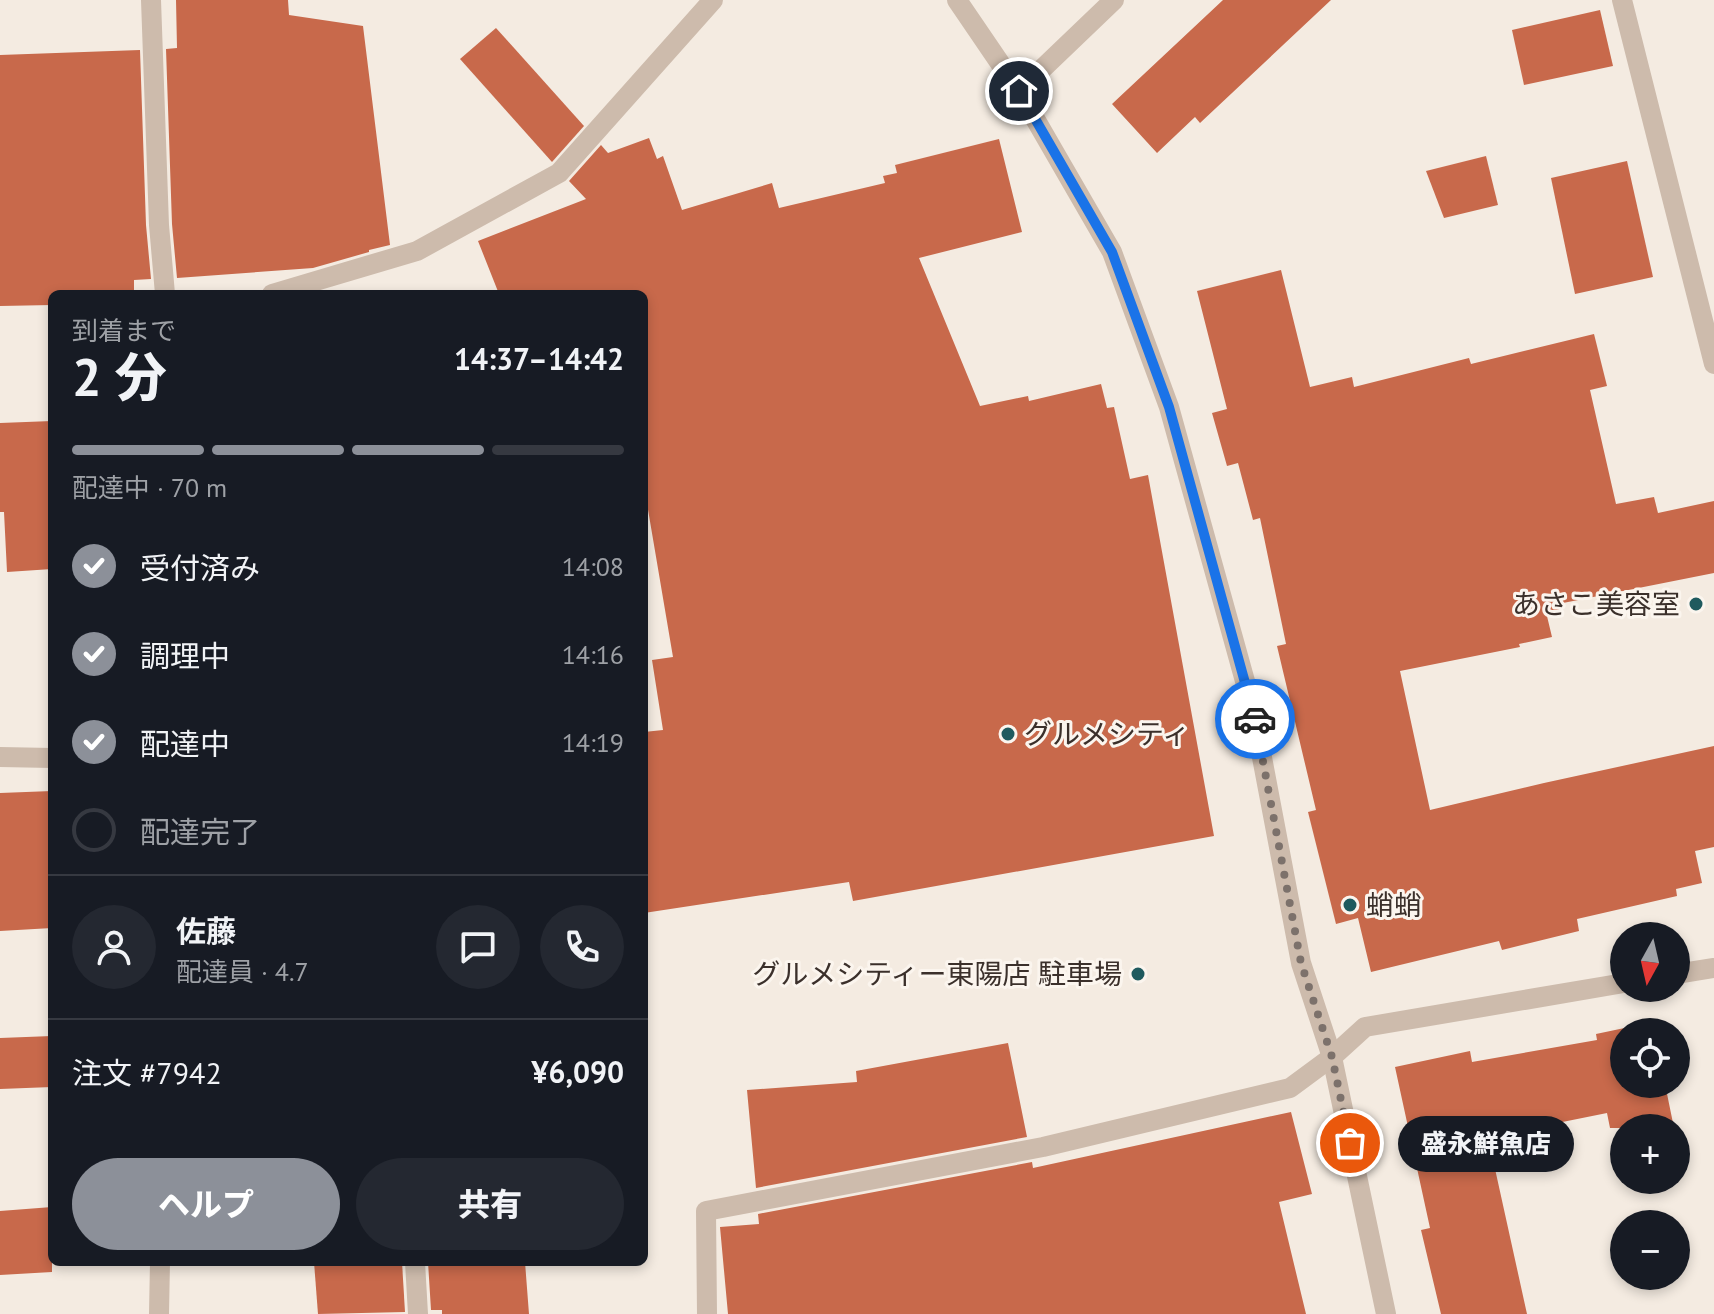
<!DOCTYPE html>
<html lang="ja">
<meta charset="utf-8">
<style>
body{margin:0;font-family:"PT Sans","Noto Sans JP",sans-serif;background:#242831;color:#f1f3f6;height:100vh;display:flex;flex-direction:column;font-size:30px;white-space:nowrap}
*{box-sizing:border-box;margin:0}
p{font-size:26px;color:#9ea1a6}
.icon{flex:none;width:44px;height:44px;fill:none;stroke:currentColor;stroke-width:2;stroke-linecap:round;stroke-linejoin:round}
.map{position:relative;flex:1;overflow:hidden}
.details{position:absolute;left:48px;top:290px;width:600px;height:976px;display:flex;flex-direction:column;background:#171b24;border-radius:12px;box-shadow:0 4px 12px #0003}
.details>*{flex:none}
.needle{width:52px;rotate:188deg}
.tools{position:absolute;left:1610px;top:922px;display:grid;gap:16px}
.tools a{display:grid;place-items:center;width:80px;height:80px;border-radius:50%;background:#171b24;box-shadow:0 4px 12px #0003;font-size:40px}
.pin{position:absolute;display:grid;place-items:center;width:68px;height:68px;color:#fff;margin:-34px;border:4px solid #fff;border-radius:50%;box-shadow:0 2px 8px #0007}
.courier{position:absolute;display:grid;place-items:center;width:80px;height:80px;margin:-40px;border:6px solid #1a73e8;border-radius:50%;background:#fff;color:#222;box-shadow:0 2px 10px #0007}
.bubble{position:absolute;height:56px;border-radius:28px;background:#171b24;box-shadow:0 4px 12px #0003;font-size:26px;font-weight:800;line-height:56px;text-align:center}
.headline em{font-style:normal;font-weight:800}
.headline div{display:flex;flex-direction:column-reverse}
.headline{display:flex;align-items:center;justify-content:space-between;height:136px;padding:0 24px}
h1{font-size:52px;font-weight:800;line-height:60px}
.bar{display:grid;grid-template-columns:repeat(4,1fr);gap:12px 8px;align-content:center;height:96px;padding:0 24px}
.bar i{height:10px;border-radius:6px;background:#363941}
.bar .on{background:#8c9099}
.bar p{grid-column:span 4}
.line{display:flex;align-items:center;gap:20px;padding:0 24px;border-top:2px solid #363941}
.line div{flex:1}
.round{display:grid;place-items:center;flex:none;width:84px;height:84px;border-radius:42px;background:#242831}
ol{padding:0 24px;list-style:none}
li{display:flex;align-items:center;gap:24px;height:88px}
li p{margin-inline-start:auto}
li .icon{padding:8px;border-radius:50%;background:#8c9099;color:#fff;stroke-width:4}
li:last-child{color:#9ea1a6}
li i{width:44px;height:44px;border:4px solid #363941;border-radius:50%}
.button{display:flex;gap:16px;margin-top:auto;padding:16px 24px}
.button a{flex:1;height:92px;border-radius:48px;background:#8c9099;color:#fff;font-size:32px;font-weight:800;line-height:92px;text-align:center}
.button a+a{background:#242831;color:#f1f3f6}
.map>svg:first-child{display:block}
.building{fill:#c8694b}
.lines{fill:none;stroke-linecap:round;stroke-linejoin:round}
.minor{stroke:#cdbbac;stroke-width:20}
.done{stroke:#7c716b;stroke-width:8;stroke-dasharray:0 14.4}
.route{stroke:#1a73e8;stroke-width:10}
.poi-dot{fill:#1f5a5e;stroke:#fbf5ee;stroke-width:3}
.labels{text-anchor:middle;stroke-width:6;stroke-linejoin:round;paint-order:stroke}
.poi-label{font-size:28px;fill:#3b302b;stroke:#fbf5ee;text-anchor:end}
</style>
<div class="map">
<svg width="1714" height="1314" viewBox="0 0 1714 1314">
<rect width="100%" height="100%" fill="#f4ebe1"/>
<g class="building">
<path d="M 176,0 L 288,0 L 289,15 L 363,26 L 390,245 L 369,250 L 369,252 L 313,268 L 177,278 L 172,224 L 166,49 L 177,48 Z"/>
<path d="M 1223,0 L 1331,0 L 1200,123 L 1195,117 L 1157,153 L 1112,104 Z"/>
<path d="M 1600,10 L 1613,66 L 1524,85 L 1512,30 Z"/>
<path d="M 496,28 L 584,126 L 552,162 L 460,59 Z"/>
<path d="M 140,50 L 146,225 L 151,279 L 134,280 L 134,294 L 52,294 L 52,305 L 0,306 L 0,55 Z"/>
<path d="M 649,138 L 657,159 L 663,156 L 682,210 L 772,183 L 779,208 L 885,183 L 883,176 L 897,173 L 895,165 L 999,139 L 1022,232 L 919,258 L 980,406 L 1028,396 L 1029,401 L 1101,384 L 1107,408 L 1114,407 L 1130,479 L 1148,475 L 1214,836 L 853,901 L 849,882 L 644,913 L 644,732 L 663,730 L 652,660 L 673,657 L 644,486 L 644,294 L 499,294 L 478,241 L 586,199 L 569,181 L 601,145 L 608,153 Z"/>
<path d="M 1486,156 L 1498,205 L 1444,218 L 1426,171 Z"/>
<path d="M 1627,161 L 1653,277 L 1575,294 L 1551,178 Z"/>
<path d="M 1281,270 L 1310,387 L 1352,377 L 1354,387 L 1469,358 L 1471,364 L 1594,334 L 1607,386 L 1590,390 L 1616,504 L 1654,497 L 1658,513 L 1714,501 L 1714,573 L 1563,603 L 1564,609 L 1546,612 L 1552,637 L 1519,644 L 1520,647 L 1400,671 L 1430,810 L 1544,783 L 1714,746 L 1714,847 L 1695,851 L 1702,883 L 1676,889 L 1677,896 L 1577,919 L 1579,931 L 1502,950 L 1499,941 L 1371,972 L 1358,918 L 1336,924 L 1308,812 L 1316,810 L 1277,646 L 1286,644 L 1260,518 L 1253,520 L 1238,463 L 1227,466 L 1212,413 L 1227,409 L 1197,291 Z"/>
<path d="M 52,421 L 52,569 L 7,572 L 4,512 L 0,512 L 0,423 Z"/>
<path d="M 52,791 L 52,928 L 0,931 L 0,793 Z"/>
<path d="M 1653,1022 L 1655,1032 L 1624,1032 L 1624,1084 L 1665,1084 L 1674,1128 L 1610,1128 L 1607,1113 L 1488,1137 L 1527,1314 L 1441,1314 L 1421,1230 L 1430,1228 L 1395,1067 L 1470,1051 L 1472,1062 L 1597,1040 L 1596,1034 Z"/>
<path d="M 52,1036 L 52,1087 L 0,1089 L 0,1038 Z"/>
<path d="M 1008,1043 L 1027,1137 L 756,1188 L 747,1090 L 857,1082 L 856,1071 Z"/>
<path d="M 1291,1112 L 1312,1194 L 1279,1202 L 1306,1314 L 728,1314 L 720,1227 L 759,1224 L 758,1214 L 1032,1162 L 1033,1168 Z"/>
<path d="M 52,1207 L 52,1272 L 0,1275 L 0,1211 Z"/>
<path d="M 314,1262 L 402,1262 L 405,1312 L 318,1314 Z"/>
<path d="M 428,1262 L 525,1262 L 529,1314 L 442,1314 L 442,1310 L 431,1310 Z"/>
</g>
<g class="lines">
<g class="minor">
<path d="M 151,0 L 159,225 L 165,294"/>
<path d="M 957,0 L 1019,91 L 1112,252 L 1169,407 L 1253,710 L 1301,963 L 1332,1057 L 1386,1314"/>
<path d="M 1622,0 L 1714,364"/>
<path d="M 1019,91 L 1114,0"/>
<path d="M 272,294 L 417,251 L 559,173 L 713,0"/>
<path d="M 0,757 L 52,758"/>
<path d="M 1676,974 L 1714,968"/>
<path d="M 415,1262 L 418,1314"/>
<path d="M 159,1314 L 160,1262"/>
<path d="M 707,1314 L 706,1211 L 1043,1147 L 1290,1088 L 1332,1057 L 1365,1027 L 1624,983"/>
</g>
</g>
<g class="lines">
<path class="done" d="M 1255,719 L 1301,963 L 1332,1057 L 1350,1143"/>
<path class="route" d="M 1019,91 L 1112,252 L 1169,407 L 1255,719"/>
</g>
<g class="poi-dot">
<circle cx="1696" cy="604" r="8"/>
<circle cx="1008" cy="734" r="8"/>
<circle cx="1350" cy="905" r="8"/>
<circle cx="1138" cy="974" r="8"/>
</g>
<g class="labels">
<g class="poi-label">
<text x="1680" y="614">あさこ美容室</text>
<text x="1024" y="744" text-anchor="start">グルメシティ</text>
<text x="1366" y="915" text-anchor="start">蛸蛸</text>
<text x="1122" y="984">グルメシティー東陽店 駐車場</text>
</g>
</g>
</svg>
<div class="tools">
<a><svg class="needle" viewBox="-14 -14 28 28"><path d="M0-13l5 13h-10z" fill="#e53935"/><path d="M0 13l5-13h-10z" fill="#9ea1a6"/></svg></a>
<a><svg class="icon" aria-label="locate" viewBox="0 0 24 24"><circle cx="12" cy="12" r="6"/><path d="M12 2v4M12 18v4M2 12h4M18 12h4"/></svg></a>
<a>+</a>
<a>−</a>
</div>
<div class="pin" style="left:1350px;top:1143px;background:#ea580c"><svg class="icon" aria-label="bag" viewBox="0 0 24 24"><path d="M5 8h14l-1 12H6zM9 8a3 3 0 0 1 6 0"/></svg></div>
<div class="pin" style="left:1019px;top:91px;background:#1f2937"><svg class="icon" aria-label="home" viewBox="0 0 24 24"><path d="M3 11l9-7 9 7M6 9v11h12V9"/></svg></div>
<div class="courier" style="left:1255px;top:719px"><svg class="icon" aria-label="car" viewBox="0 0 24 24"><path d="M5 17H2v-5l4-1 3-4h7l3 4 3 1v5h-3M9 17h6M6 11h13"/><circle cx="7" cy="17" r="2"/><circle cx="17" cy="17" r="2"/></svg></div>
<div class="bubble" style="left:1398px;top:1116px;width:176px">盛永鮮魚店</div>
<section class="details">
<div class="headline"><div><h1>2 分</h1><p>到着まで</p></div><em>14:37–14:42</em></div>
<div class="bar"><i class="on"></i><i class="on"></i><i class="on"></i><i></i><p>配達中 · 70 m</p></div>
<ol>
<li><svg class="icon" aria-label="check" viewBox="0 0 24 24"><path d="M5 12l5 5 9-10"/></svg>受付済み<p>14:08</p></li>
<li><svg class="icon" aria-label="check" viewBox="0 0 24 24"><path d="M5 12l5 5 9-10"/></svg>調理中<p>14:16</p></li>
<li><svg class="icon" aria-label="check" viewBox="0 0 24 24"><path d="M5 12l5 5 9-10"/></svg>配達中<p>14:19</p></li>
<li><i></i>配達完了</li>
</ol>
<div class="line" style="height:144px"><a class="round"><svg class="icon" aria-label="person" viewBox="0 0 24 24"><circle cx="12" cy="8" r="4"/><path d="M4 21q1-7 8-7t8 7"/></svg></a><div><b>佐藤</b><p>配達員 · 4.7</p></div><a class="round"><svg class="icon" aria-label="chat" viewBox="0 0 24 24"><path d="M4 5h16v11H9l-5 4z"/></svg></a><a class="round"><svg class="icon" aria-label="phone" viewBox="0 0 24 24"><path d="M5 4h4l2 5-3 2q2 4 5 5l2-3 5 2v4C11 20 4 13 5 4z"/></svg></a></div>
<div class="line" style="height:104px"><div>注文 #7942</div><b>¥6,090</b></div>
<div class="button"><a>ヘルプ</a><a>共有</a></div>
</section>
</div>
